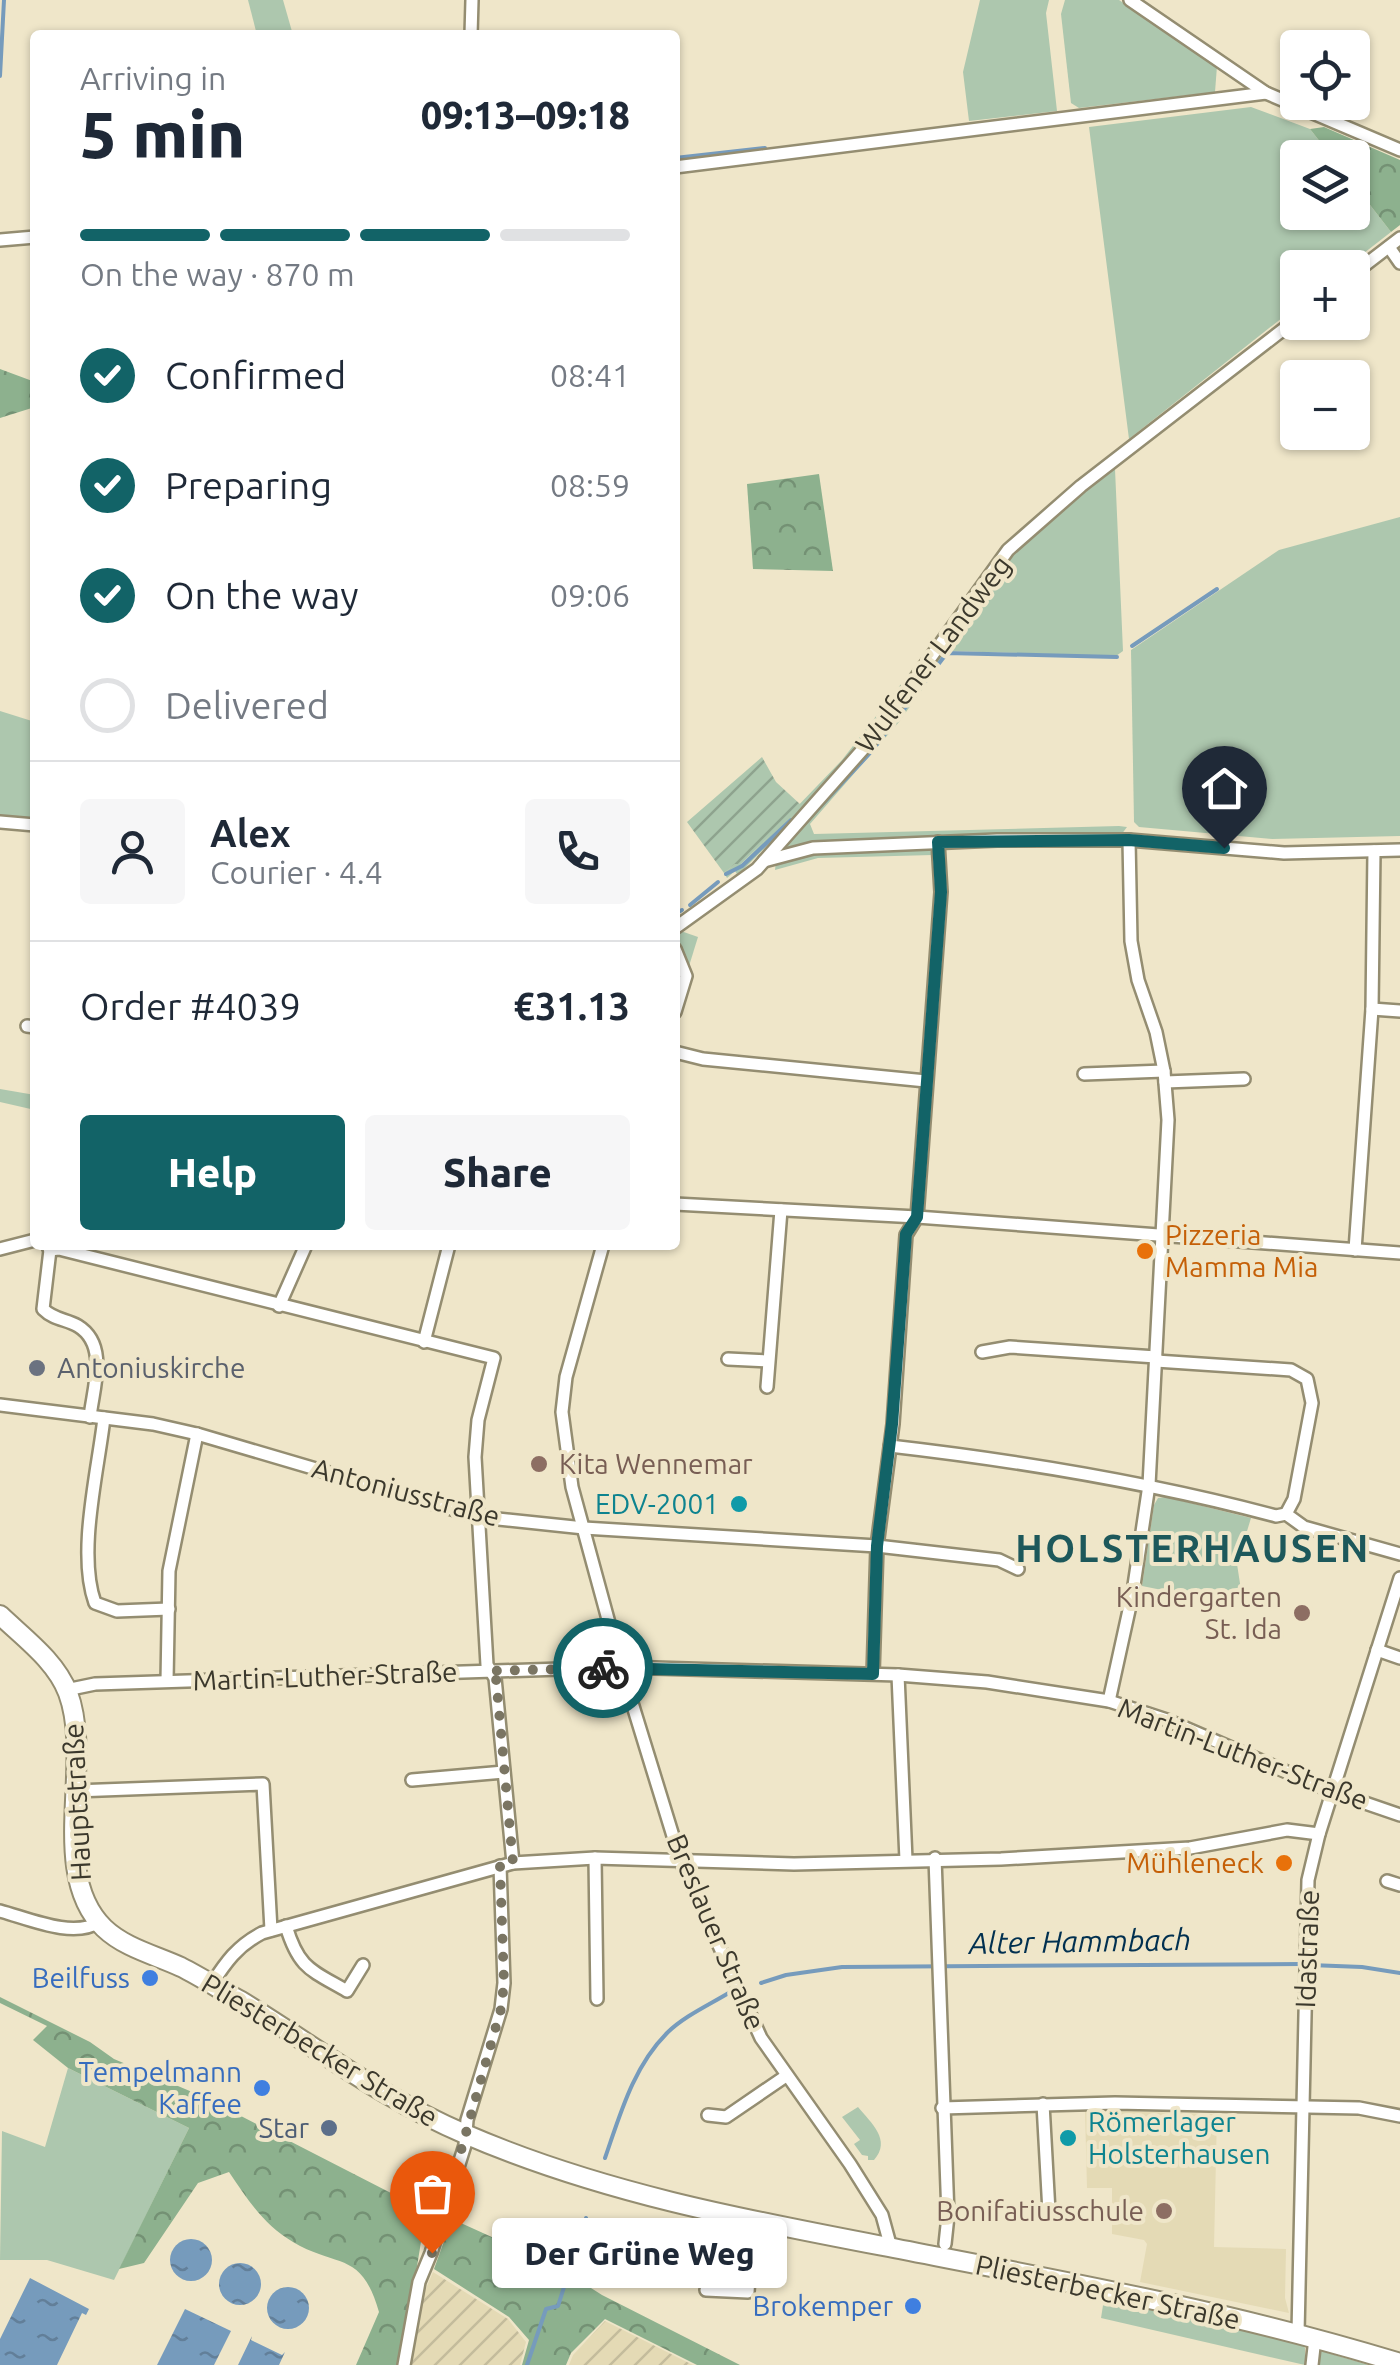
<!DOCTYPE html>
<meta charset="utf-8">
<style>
body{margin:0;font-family:Ubuntu,sans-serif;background:#f6f6f7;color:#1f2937;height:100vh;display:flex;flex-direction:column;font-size:38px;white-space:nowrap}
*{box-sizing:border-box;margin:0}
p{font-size:32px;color:#747a83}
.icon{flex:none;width:55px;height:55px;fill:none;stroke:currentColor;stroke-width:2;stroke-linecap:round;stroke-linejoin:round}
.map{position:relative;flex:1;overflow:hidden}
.panel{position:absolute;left:30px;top:30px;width:650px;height:1220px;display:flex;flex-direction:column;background:#fff;border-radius:10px;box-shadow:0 2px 8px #0004}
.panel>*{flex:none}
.tools{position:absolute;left:1280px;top:30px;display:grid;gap:20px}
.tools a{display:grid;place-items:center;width:90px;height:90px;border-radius:10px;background:#fff;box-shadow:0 2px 8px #0004;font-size:50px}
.pin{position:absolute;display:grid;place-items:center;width:85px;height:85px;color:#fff;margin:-102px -42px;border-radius:50% 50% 50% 0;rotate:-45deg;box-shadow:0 0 10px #0007}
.pin .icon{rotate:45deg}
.courier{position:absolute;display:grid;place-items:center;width:100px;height:100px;margin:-50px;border:8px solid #126367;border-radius:50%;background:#fff;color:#222;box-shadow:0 2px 12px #0007}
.bubble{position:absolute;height:70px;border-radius:10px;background:#fff;box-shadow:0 2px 8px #0004;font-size:32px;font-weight:800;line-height:70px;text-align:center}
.overview em{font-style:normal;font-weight:800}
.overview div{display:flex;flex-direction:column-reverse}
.overview{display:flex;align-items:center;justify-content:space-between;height:170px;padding:0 50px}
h1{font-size:65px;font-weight:800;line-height:75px}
.bar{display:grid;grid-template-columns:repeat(4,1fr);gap:15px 10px;align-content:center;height:120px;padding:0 50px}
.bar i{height:12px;border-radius:8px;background:#e0e1e3}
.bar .current{background:#126367}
.bar p{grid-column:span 4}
.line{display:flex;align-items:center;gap:25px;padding:0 50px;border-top:2px solid #e0e1e3}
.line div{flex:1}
.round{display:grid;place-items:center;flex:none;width:105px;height:105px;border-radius:10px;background:#f6f6f7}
ol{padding:0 50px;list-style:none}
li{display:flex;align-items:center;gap:30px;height:110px}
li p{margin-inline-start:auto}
li .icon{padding:10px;border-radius:50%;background:#126367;color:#fff;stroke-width:4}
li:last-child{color:#747a83}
li i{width:55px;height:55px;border:5px solid #e0e1e3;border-radius:50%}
.action{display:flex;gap:20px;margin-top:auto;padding:20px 50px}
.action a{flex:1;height:115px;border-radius:10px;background:#126367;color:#fff;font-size:40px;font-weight:800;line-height:115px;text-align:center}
.action a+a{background:#f6f6f7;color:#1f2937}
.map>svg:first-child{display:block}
.built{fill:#e4dab5}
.industrial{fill:url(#industrial-furrows)}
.green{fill:#adc7ae}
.forest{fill:url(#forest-crowns)}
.garden{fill:url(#garden-furrows)}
.water{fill:url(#water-ripples)}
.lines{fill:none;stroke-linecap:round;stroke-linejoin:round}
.stream{stroke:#769bbc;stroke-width:4}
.street-casing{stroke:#948d71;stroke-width:16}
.secondary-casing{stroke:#948d71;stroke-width:22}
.street{stroke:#fff;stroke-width:11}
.secondary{stroke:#fff;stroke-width:18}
.done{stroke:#7a7563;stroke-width:10;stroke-dasharray:0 18}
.route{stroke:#126367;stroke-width:12}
.food-dot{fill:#e8710a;stroke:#efe6c9;stroke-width:4}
.worship-dot{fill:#6b7280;stroke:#efe6c9;stroke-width:4}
.education-dot{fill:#8d6e63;stroke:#efe6c9;stroke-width:4}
.culture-dot{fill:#0f9aa8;stroke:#efe6c9;stroke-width:4}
.shop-dot{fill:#3f7fe0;stroke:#efe6c9;stroke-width:4}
.service-dot{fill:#5c6f8a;stroke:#efe6c9;stroke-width:4}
.labels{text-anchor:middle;stroke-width:8;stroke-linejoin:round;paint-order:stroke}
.street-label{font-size:28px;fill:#3b382c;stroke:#efe6c9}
.food-label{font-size:28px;fill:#c56008;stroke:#efe6c9;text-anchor:start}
.worship-label{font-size:28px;fill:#5b616d;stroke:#efe6c9;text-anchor:start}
.education-label{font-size:28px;fill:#785e54;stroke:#efe6c9;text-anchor:end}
.culture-label{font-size:28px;fill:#0d838f;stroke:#efe6c9;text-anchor:end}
.shop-label{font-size:28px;fill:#366cbe;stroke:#efe6c9;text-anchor:end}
.service-label{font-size:28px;fill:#4e5e75;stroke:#efe6c9;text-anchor:end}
.water-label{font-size:30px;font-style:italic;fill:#013050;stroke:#efe6c9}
.district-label{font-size:38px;font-weight:bold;letter-spacing:2.5px;fill:#1d585b;stroke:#efe6c9}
</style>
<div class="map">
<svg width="1400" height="2365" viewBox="0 0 1400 2365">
<defs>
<pattern id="industrial-furrows" width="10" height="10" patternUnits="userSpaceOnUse" patternTransform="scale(2.5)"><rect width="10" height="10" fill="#e4dab5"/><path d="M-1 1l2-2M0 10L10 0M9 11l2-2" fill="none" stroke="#c4bc9c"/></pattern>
<pattern id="forest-crowns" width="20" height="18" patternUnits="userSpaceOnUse" patternTransform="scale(2.5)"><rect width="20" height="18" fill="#8db18e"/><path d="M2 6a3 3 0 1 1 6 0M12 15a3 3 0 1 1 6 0" fill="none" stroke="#749174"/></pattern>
<pattern id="garden-furrows" width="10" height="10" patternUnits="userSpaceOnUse" patternTransform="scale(2.5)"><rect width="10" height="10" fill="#adc7ae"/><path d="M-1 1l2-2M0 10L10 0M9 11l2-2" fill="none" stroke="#8ea38e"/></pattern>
<pattern id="water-ripples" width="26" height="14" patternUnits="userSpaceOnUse" patternTransform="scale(2.5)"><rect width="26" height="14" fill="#769bbc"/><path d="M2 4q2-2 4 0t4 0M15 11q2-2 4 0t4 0" fill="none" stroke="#627f99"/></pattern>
</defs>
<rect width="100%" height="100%" fill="#efe6c9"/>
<path class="built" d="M 1085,2110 L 1217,2114 L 1214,2247 L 1286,2249 L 1285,2298 L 1289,2313 L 1140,2282 L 1147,2244 L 1144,2240 L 1112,2234 L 1112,2188 L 1087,2188 Z"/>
<g class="industrial">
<path d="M 433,2272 L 508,2319 L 526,2342 L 520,2365 L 410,2365 L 424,2293 Z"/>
<path d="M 605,2321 L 693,2365 L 569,2365 L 573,2355 Z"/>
</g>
<g class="green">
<path d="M 248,0 L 283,0 L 293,35 L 257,35 Z"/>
<path d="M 980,0 L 1049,0 L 1046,13 L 1057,111 L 969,121 L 963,72 Z"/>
<path d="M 1065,0 L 1119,0 L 1217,66 L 1215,92 L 1079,108 L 1071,103 L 1061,14 Z"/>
<path d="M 1251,107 L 1310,129 L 1332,157 L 1298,158 L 1298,212 L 1352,212 L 1353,183 L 1391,232 L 1346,267 L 1298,268 L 1297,306 L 1129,439 L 1089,127 Z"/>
<path d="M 1115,469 L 1123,651 L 1116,656 L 949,651 L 899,722 L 810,824 L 814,834 L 1119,826 L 1127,827 L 1121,835 L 774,854 L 891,722 L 988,584 L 1015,552 L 1052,518 Z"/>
<path d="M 1400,517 L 1400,836 L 1272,839 L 1139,827 L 1134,822 L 1131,650 L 1279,550 Z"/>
<path d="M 929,648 L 934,651 C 878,732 811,802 742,871 L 737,874 L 735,871 L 727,878 L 724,873 L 735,864 L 742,864 L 842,760 Z"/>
<path d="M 0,711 L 35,722 L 35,820 L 0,818 Z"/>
<path d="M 928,847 L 933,855 L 818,858 L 775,870 L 776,862 L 815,852 Z"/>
<path d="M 678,930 L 698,937 L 689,966 L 675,947 L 675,932 Z"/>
<path d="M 0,1089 L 35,1095 L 35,1110 L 0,1102 Z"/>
<path d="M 1166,1497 L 1251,1518 L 1237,1564 L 1241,1590 L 1233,1608 L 1221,1606 L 1222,1602 L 1142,1586 L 1154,1505 L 1158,1498 Z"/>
<path d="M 68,2068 L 189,2128 L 114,2280 L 47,2260 L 0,2260 L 2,2131 L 45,2147 Z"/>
<path d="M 858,2107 C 871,2123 892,2140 874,2160 L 868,2160 L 868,2156 L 862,2155 L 854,2144 L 860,2140 L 842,2117 Z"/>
<path d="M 1104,2299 L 1302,2344 L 1305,2348 L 1305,2365 L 1101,2318 Z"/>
<path d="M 1321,2351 L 1369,2365 L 1317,2365 Z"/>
</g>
<g class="forest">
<path d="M 1324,127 L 1400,160 L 1400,225 L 1391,232 L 1353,183 L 1352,158 L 1332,157 L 1310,129 Z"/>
<path d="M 0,369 L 35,382 L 35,407 L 0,418 Z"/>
<path d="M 819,474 L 833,571 L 753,569 L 747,484 Z"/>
<path d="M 0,1997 L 90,2042 L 114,2059 L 204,2097 L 426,2211 L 401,2365 L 356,2365 L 379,2312 C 361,2250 339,2269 293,2242 C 264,2225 247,2199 229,2172 L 198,2183 L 144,2263 L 119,2269 L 189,2128 L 68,2068 L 33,2040 L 47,2026 L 0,2003 Z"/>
<path d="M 452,2219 L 558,2267 L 602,2295 L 740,2365 L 697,2365 L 605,2319 L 571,2353 L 566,2365 L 522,2365 L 529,2340 L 509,2317 L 434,2269 Z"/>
</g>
<path class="garden" d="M 762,757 L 776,782 L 801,805 L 741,864 L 735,864 L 724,873 L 687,822 Z"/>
<g class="water">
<circle cx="191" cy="2260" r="21"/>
<circle cx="240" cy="2284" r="21"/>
<path d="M 30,2278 L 89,2309 L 86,2315 L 82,2313 L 57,2365 L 0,2365 L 0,2339 Z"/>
<circle cx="288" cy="2308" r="21"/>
<path d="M 185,2309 L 231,2331 L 214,2365 L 157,2365 Z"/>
<path d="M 252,2336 L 251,2340 L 282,2355 L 285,2352 L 279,2365 L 238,2365 Z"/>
</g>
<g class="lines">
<g class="stream">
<path d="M 0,76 L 4,0"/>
<path d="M 675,158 L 765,148"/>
<path d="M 1132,646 L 1217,589"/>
<path d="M 805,823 L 871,752 L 947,653 L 1117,657"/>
<path d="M 726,874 L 742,866 L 791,820"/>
<path d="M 690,905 L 718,882"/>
<path d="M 675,914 L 682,910"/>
<path d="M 1310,1965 L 1362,1967 L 1400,1973"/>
<path d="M 761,1983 L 786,1975 L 842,1967 L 1301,1964"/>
<path d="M 605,2158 C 620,2115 633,2067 667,2033 C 684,2016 711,2004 732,1991"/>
<path d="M 527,2365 L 546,2309 L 558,2306 L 586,2218"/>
</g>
<g class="street-casing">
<g id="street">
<path d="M 1130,0 L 1266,93 L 1400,150"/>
<path d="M 471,35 L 472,0"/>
<path d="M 675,167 L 1266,93"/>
<path d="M 0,240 L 35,237"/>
<path d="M 1389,247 L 1400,263"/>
<path d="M 1352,275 L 1400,238"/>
<path d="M 0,822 L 35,825"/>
<path d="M 764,861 L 813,848 L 997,840 L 1129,840 L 1284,853 L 1400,850"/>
<path d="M 675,928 L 757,869 L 872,739 L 1008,550 L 1081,486 L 1298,318"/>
<path d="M 675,949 L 686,976 L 675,1012"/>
<path d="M 1372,1009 L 1400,1011"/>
<path d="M 27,1026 L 35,1027"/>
<path d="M 675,1052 L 703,1059 L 926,1081"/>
<path d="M 1084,1074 L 1164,1071"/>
<path d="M 1165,1082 L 1244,1079"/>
<path d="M 675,1204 L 917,1217 L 1400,1253"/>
<path d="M 47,1245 L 50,1250 L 59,1249 L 494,1358 L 478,1420 L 475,1457 L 487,1665 L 495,1678 L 513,1863"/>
<path d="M 603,1245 L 566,1377 L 562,1412 L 572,1487 L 621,1667 L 681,1862 L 761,2038 L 850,2164 L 882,2215 L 891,2248"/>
<path d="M 0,1249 L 35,1240"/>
<path d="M 50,1250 L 43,1309 C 54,1320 66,1319 78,1326 C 109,1345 93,1388 90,1417"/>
<path d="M 1355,1250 L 1372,1009 L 1374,851"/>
<path d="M 279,1306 L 306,1245"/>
<path d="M 424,1342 L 449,1245"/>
<path d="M 982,1352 L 1010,1347 L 1156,1357"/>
<path d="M 728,1359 L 768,1361"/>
<path d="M 1156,1361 L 1291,1370 L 1307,1379 L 1312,1403 L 1294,1499 L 1286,1514"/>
<path d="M 767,1387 L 781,1210"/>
<path d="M 0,1405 L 153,1424 L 197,1434 L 479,1517 L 584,1528 L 877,1546 L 999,1560 L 1018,1569"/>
<path d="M 104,1418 C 98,1471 77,1553 95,1603 L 117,1611 L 169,1609"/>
<path d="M 890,1446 C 1020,1461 1149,1482 1276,1516 L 1286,1514 L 1304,1527 L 1400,1554"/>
<path d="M 1377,1650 L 1400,1658"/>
<path d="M 873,1674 L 877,1546 L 893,1424 L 906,1235 L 917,1217 L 941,892 L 938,842"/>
<path d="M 898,1675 L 906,1860"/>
<path d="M 167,1681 L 169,1571 L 197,1434"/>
<path d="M 66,1690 L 95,1684 L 621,1667 L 898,1675 L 987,1682 L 1109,1701 L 1167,1720 L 1333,1792 L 1400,1815"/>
<path d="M 1109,1701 L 1133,1592 L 1149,1485 L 1168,1120 L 1164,1071 L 1156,1032 L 1138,980 L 1131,941 L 1129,840"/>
<path d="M 412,1780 L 504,1772"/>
<path d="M 75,1791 L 263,1784 L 271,1930"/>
<path d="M 595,1858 L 597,1999"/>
<path d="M 935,1858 L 948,2216 L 945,2244"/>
<path d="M 1387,1881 L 1400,1885"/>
<path d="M 0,1911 C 27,1918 73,1939 99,1922"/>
<path d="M 286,1926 C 299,1969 311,1970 347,1991 L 363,1965"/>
<path d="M 211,1985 C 226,1962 237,1946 262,1933 L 513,1863 L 595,1858 L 794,1864 L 1001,1859 L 1190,1848 L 1287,1830 L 1319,1834"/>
<path d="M 1043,2104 L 1049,2212"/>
<path d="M 942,2108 L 1115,2103 L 1359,2108 L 1400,2116"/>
<path d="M 708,2115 L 726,2117 L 786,2076"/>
<path d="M 706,2290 L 748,2292 L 753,2222"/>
<path d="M 1298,2333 L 1308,1880 L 1319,1834 L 1400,1578"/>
<path d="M 404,2365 L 419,2282 L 431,2253 L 465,2145 L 467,2120 L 501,2009 L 504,1983 L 500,1866"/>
<path d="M 1312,2365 L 1315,2338"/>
</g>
</g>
<g class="secondary-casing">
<path id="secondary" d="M 0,1615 C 24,1638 56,1661 68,1693 C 94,1763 47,1872 104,1928 C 125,1948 155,1955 181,1967 C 201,1977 221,1990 241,2001 C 315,2046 384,2100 465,2134 C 599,2192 741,2219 883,2246 C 1057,2280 1231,2311 1400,2363"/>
</g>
<use href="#street" class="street"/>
<use href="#secondary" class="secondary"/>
</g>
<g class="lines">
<path class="done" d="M 432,2253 L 501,2009 L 504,1983 L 500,1866 L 513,1863 L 496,1678 L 490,1671 L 603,1668"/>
<path class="route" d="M 603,1668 L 873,1674 L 877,1546 L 892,1424 L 906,1234 L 917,1217 L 941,892 L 938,842 L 1129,840 L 1224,848"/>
</g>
<g class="food-dot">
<circle cx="1145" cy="1251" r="10"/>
<circle cx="1284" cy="1863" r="10"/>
</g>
<circle class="worship-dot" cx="37" cy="1368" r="10"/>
<g class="education-dot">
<circle cx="539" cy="1464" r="10"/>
<circle cx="1302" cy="1613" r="10"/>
<circle cx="1164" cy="2211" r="10"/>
</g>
<g class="culture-dot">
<circle cx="739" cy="1504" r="10"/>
<circle cx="1068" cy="2138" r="10"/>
</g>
<g class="shop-dot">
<circle cx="150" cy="1978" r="10"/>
<circle cx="262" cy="2088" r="10"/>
<circle cx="913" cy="2306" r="10"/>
</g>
<circle class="service-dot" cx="329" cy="2128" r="10"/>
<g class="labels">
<g class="street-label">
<text transform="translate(933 654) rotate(-53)" y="10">Wulfener Landweg</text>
<text transform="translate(406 1492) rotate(15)" y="10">Antoniusstraße</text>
<text transform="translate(325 1676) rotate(-2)" y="10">Martin-Luther-Straße</text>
<text transform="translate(1243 1754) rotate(21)" y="10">Martin-Luther-Straße</text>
<text transform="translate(77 1802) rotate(-93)" y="10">Hauptstraße</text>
<text transform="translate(716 1932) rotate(67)" y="10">Breslauer Straße</text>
<text transform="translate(1307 1949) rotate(-88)" y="10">Idastraße</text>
<text transform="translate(320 2050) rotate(31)" y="10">Pliesterbecker Straße</text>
<text transform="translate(1108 2292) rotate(12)" y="10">Pliesterbecker Straße</text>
</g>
<g class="food-label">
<text x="1165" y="1245">Pizzeria<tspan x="1165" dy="32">Mamma Mia</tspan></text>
<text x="1264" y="1873" text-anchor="end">Mühleneck</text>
</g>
<g class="worship-label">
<text x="57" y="1378">Antoniuskirche</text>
</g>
<g class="education-label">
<text x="559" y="1474" text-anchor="start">Kita Wennemar</text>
<text x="1282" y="1607">Kindergarten<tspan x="1282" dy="32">St. Ida</tspan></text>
<text x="1144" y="2221">Bonifatiusschule</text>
</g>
<g class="culture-label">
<text x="719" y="1514">EDV-2001</text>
<text x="1088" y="2132" text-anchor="start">Römerlager<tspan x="1088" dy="32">Holsterhausen</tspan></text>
</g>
<g class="shop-label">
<text x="130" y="1988">Beilfuss</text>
<text x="242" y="2082">Tempelmann<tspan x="242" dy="32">Kaffee</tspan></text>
<text x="893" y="2316">Brokemper</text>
</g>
<g class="service-label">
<text x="309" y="2138">Star</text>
</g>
<g class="water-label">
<text transform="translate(1080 1942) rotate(-1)" y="10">Alter Hammbach</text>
</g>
<g class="district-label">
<text x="1193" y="1562">HOLSTERHAUSEN</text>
</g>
</g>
</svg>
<div class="tools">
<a><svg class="icon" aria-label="locate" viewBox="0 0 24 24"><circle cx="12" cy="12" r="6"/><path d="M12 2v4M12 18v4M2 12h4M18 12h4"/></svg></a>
<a><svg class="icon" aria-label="layers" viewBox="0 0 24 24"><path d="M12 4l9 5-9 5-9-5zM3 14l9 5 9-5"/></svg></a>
<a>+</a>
<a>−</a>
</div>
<div class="pin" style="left:432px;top:2253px;background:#ea580c"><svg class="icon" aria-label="bag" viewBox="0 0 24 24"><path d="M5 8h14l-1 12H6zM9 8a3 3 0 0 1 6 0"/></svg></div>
<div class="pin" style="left:1224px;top:848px;background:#1f2937"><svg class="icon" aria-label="home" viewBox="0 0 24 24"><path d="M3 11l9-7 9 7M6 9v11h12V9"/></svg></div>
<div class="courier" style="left:603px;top:1668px"><svg class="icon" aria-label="bike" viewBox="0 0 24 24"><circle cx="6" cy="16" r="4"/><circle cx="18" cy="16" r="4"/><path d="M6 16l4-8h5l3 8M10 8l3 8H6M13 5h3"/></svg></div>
<div class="bubble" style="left:492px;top:2218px;width:295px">Der Grüne Weg</div>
<section class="panel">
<div class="overview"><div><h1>5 min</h1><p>Arriving in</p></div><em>09:13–09:18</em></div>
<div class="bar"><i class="current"></i><i class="current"></i><i class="current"></i><i></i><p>On the way · 870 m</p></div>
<ol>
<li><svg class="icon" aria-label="check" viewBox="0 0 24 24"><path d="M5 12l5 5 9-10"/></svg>Confirmed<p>08:41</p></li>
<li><svg class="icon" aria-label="check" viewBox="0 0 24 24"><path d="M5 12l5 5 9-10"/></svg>Preparing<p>08:59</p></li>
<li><svg class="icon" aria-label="check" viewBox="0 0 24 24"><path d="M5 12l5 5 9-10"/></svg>On the way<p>09:06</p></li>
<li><i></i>Delivered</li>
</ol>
<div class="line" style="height:180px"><a class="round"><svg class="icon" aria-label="person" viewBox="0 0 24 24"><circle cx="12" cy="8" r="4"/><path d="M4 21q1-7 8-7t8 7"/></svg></a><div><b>Alex</b><p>Courier · 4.4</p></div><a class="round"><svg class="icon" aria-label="phone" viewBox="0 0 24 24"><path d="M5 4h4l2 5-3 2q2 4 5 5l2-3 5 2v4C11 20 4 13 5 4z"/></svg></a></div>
<div class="line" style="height:130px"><div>Order #4039</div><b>€31.13</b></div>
<div class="action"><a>Help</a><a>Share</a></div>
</section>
</div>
